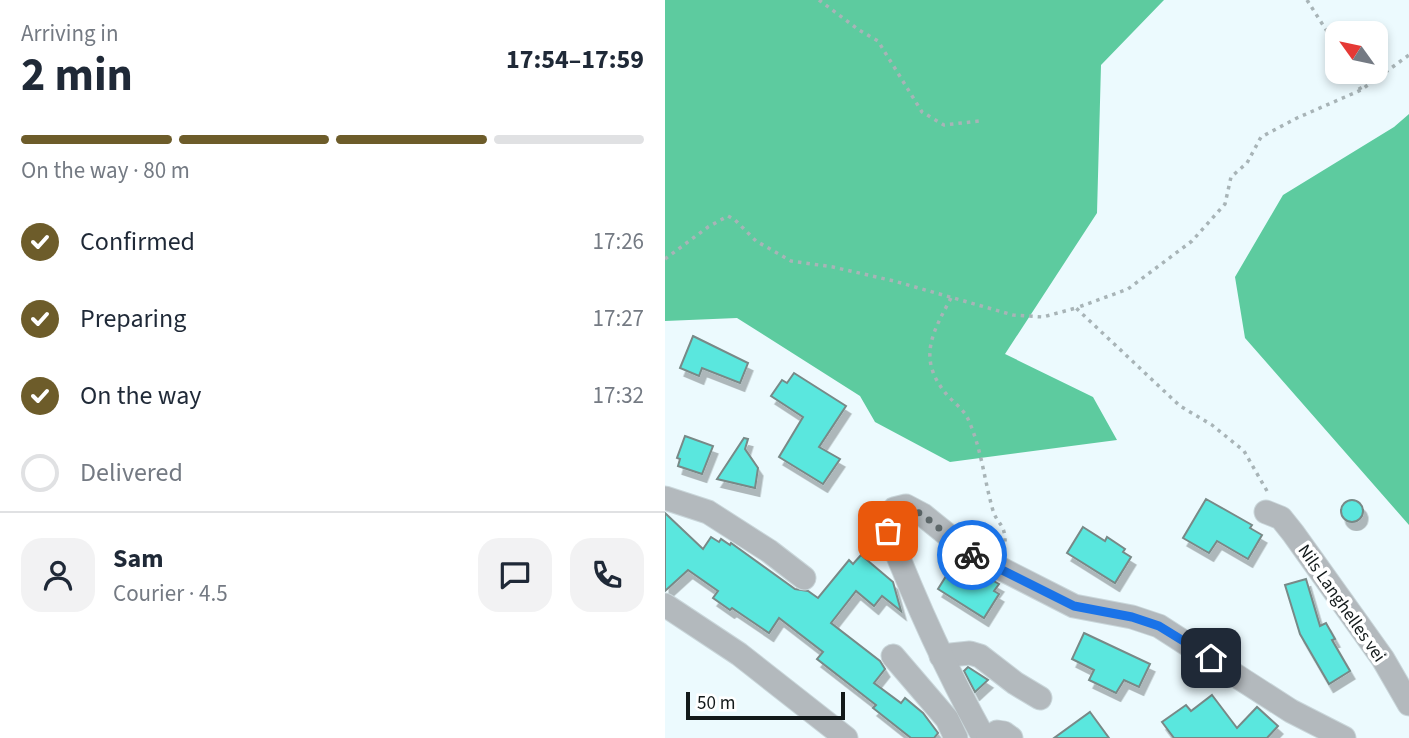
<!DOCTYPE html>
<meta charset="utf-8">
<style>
body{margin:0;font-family:"Source Sans 3",sans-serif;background:#f2f2f3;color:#1f2937;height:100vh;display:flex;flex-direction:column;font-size:26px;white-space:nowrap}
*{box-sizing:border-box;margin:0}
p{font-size:23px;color:#747a83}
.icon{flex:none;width:38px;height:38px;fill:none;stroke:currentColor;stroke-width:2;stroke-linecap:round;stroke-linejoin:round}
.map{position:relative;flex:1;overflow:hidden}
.drawer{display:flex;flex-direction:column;background:#fff;width:665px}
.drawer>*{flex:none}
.needle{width:46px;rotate:303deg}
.controls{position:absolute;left:660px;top:21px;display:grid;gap:14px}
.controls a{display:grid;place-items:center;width:63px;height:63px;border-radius:14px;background:#fff;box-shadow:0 4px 10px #0003;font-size:35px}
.scale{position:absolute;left:21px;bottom:18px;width:159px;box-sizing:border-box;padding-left:7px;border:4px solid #12191a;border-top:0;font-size:19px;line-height:24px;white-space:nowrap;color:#12191a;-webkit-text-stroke:5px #fff;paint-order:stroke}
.pin{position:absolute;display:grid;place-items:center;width:60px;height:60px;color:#fff;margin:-30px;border-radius:14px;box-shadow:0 4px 10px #0006}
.courier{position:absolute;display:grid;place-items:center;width:70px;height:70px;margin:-35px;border:5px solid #1a73e8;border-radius:50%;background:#fff;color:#222;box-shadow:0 2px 9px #0007}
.overview em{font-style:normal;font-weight:700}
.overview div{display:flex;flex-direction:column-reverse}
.overview{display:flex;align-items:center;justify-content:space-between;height:119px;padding:0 21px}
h1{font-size:46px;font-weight:700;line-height:52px}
.bar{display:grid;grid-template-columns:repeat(4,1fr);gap:10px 7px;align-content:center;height:84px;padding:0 21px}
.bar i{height:9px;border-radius:5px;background:#e0e1e3}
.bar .active{background:#6d5c2a}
.bar p{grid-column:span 4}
.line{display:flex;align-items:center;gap:18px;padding:0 21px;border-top:2px solid #e0e1e3}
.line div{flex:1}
.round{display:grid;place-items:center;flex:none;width:74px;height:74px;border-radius:21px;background:#f2f2f3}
ol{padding:0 21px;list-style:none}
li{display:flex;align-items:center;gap:21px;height:77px}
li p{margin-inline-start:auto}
li .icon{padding:7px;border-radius:50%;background:#6d5c2a;color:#fff;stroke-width:4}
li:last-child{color:#747a83}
li i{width:38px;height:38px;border:4px solid #e0e1e3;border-radius:50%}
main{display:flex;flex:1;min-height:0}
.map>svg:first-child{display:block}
.forest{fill:#5dcb9f}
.building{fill:#5ae7de;stroke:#788987;stroke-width:2;filter:url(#shadow)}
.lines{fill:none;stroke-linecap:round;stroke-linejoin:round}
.minor-casing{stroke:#c9d6da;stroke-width:25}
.path{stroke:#a8b4b7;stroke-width:3.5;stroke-dasharray:3.5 5;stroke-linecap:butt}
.minor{stroke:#b3b9bd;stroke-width:23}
.done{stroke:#5e686a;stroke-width:7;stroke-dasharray:0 12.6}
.route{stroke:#1a73e8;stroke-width:9}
.labels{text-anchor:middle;stroke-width:7;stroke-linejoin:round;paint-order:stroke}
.street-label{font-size:18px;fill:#12191a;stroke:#fff}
</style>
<main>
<section class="drawer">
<div class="overview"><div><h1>2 min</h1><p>Arriving in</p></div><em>17:54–17:59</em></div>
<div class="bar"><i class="active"></i><i class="active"></i><i class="active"></i><i></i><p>On the way · 80 m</p></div>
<ol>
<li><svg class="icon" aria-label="check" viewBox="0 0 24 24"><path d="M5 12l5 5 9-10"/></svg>Confirmed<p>17:26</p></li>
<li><svg class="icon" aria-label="check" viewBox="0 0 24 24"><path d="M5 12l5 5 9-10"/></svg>Preparing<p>17:27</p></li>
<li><svg class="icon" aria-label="check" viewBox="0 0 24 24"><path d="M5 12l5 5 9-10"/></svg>On the way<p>17:32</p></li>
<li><i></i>Delivered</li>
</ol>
<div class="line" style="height:126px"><a class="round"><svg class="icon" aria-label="person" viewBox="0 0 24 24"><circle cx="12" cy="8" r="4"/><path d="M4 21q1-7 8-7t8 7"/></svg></a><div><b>Sam</b><p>Courier · 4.5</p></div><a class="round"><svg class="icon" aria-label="chat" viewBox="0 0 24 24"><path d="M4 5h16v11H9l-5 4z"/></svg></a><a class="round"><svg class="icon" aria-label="phone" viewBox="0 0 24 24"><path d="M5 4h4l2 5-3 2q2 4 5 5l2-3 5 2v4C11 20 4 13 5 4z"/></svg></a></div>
</section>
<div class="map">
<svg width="744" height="738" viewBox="0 0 744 738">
<defs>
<filter id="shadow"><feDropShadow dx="4.5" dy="8" stdDeviation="0" flood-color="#0004"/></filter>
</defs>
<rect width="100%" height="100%" fill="#ecfafe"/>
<g class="forest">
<path d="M 0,0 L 499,0 L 436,65 L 432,213 L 340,354 L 428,397 L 452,440 L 285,462 L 210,422 L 195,396 L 72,318 L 0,321 Z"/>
<path d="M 744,114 L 744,525 L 580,338 L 570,277 L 618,195 L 729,127 Z"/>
</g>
<g class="building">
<path d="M 28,336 L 83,363 L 75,383 L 37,368 L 34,376 L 15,368 Z"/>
<path d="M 129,373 L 181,406 L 154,447 L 175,459 L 158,484 L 114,457 L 138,417 L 106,396 L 117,380 L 122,383 Z"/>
<path d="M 20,436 L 48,446 L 37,474 L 13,466 L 15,459 L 12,458 Z"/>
<path d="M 79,438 L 83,439 L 80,449 L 93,468 L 90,488 L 52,479 Z"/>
<path d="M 541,499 L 587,525 L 585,528 L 597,535 L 583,559 L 552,541 L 544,553 L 518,538 Z"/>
<circle cx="687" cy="511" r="11"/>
<path d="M 0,513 L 38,549 L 46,537 L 54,542 L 56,539 L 65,545 L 66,543 L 130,589 L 143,591 L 153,598 L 184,560 L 188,564 L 196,555 L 228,582 L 236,611 L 217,596 L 209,606 L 191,591 L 166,623 L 215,661 L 220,669 L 209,683 L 236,703 L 240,698 L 258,713 L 273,733 L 269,738 L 246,738 L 208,708 L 211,705 L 152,659 L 158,652 L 114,618 L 104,633 L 67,608 L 65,610 L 48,598 L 53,591 L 23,570 L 0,591 Z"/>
<path d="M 418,527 L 440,541 L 442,537 L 460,549 L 458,552 L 466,557 L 450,583 L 402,553 Z"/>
<path d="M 288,565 L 312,580 L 316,574 L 334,584 L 329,591 L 334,594 L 319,618 L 273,589 Z"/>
<path d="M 641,579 L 655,626 L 661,623 L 670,639 L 667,640 L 685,671 L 664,684 L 635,634 L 620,585 Z"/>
<path d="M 419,633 L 485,664 L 474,687 L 459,680 L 451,693 L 424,680 L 429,670 L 407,659 Z"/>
<path d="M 303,667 L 323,680 L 310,692 L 299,671 Z"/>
<path d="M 547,695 L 572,728 L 592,707 L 613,726 L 602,738 L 509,738 L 497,722 L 521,705 L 526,711 Z"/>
<path d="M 425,712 L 444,738 L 389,738 Z"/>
</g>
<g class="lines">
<g class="minor-casing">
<g id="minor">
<path d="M 0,498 L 43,512 L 104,551 L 139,578"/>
<path d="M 601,512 L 616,518 L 628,533 L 718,659 L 744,704"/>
<path d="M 0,605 L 74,654 L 181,738"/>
<path d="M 228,656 L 282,719 L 291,738"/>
<path d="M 276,656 L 305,653 L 315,656 L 350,683 L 375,698"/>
<path d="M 319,738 C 281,670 251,603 223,531 L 225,514 L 229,509 L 241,506 L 258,515 L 305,553 L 409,606 L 467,617 L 494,626 L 626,711 L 679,738"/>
<path d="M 323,738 L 332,732 L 339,733 L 346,738"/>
</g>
</g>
<g class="path">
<path d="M 154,0 L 194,30 L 213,41 L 257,112 L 279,125 L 314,121"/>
<path d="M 642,0 L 672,47"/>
<path d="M 686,72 L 696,90"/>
<path d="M 0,259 L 43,227 L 63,216 L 70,220 L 91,241 L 126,261 L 168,267 L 229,281 L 348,315 L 378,317 L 411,308"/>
<path d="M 286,298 C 269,330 252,357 279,391 C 286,401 298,408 303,419 C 316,447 319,478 327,507 C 332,527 341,521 340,546"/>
<path d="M 602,491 L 579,451 L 547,425 L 515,406 L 411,308 L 463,289 L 527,241 L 560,204 L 566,177 L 582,163 L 596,137 L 632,118 L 696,90 L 744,55"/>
</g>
<use href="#minor" class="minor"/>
</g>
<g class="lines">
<path class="done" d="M 223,531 L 225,514 L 229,509 L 241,506 L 258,515 L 307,555"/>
<path class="route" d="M 307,555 L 409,606 L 467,617 L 494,626 L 546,658"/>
</g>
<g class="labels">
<g class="street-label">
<text transform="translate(677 603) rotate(55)" y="6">Nils Langhelles vei</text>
</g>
</g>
</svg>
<div class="controls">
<a><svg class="needle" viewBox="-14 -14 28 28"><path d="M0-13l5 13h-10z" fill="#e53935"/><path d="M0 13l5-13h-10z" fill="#747a83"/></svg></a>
</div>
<div class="scale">50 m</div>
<div class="pin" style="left:223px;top:531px;background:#ea580c"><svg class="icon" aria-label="bag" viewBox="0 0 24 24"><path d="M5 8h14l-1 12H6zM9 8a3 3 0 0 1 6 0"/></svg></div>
<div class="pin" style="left:546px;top:658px;background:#1f2937"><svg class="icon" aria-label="home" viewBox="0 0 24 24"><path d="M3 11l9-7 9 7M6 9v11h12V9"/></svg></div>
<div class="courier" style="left:307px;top:555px"><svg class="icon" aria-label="bike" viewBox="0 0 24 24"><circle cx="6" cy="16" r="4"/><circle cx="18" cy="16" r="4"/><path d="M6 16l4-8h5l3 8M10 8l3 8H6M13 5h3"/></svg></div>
</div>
</main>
